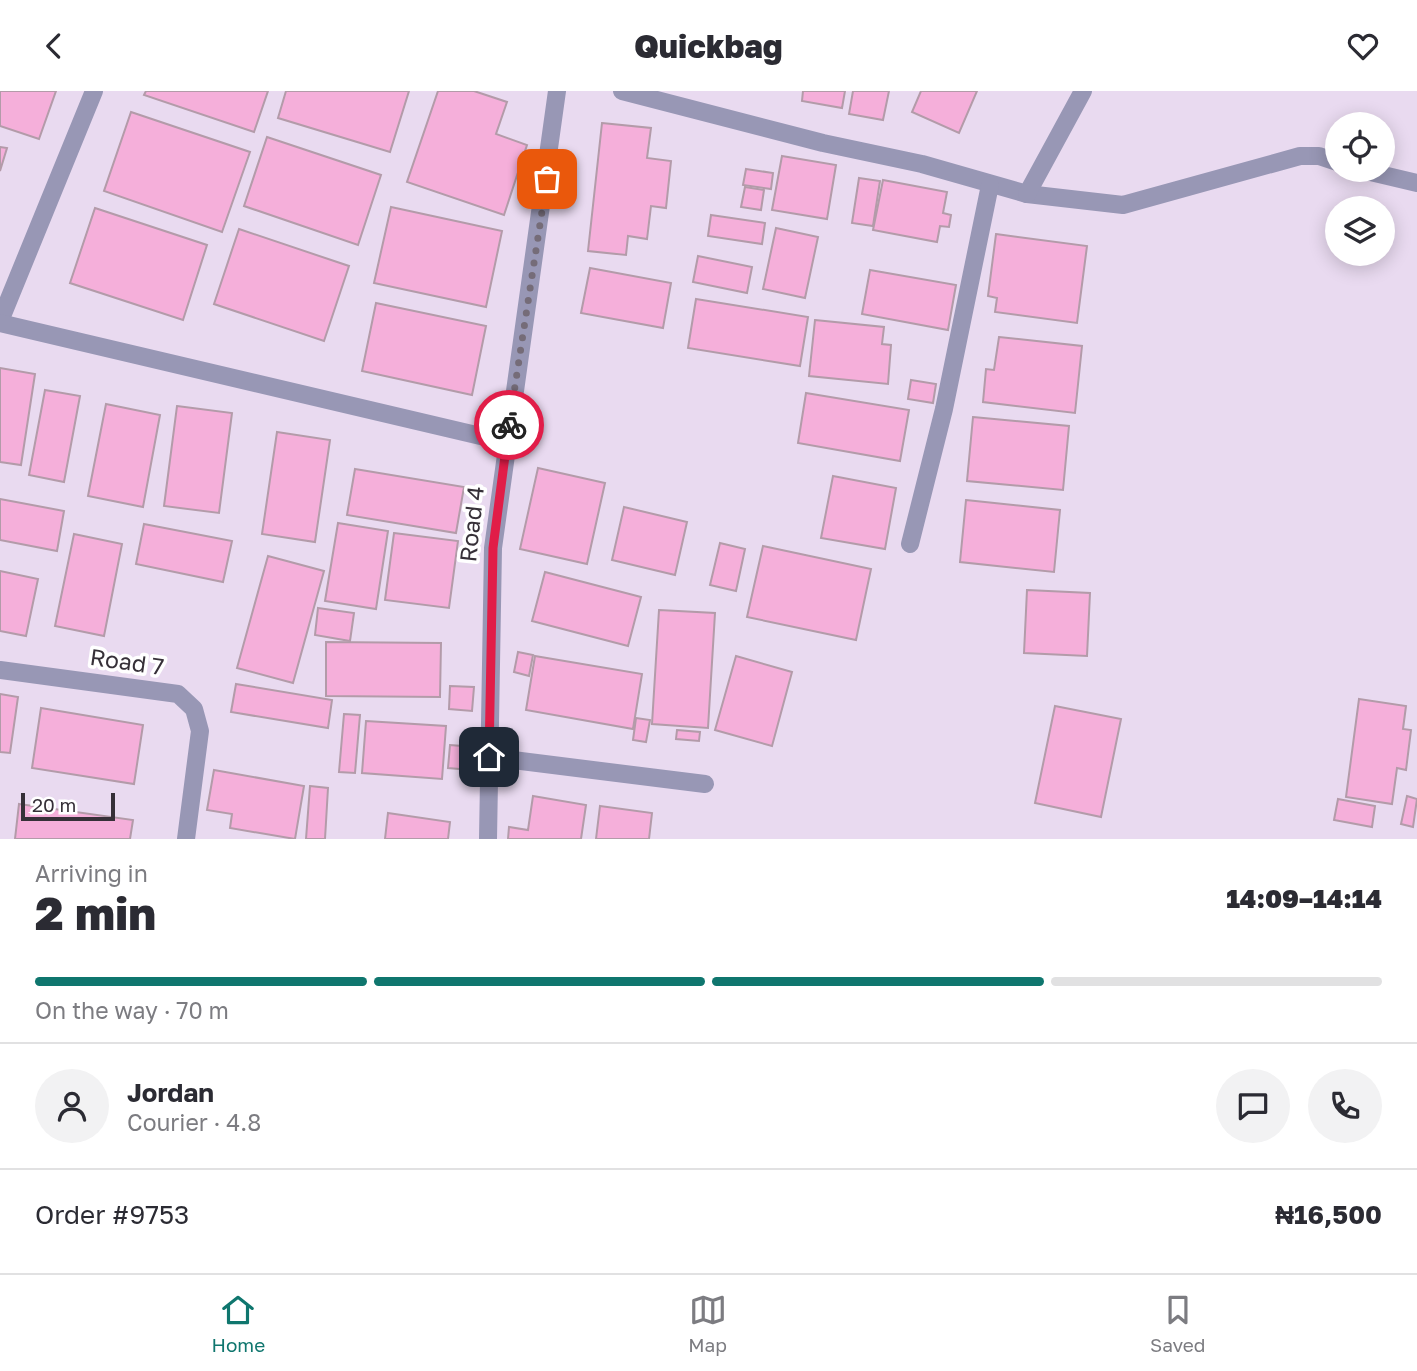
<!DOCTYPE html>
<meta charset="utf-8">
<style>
body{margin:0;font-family:"Golos Text",sans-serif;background:#f2f2f3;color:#2b2b33;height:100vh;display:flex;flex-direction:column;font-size:26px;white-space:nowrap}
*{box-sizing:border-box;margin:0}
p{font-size:23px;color:#7c7c81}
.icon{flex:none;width:38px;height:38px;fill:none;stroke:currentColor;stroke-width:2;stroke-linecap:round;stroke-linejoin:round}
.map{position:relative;height:748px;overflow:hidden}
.drawer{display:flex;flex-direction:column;background:#fff;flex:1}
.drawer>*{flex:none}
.controls{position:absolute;left:1325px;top:21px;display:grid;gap:14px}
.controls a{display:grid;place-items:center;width:70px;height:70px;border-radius:50%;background:#fff;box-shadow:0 4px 18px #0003;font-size:35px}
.scale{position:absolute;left:21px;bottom:18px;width:94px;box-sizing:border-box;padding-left:7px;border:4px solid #363038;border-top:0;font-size:19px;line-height:24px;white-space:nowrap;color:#363038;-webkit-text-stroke:5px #fff;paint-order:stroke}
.pin{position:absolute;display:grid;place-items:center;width:60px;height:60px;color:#fff;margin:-30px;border-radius:14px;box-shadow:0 4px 10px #0006}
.courier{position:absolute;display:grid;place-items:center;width:70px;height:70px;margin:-35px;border:5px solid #e11d48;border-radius:50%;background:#fff;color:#222;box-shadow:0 2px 9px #0007}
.headline em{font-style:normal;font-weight:800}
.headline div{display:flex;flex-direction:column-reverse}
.headline{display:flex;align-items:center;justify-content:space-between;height:119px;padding:0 35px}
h1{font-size:46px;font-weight:800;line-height:52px}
.bar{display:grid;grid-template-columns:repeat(4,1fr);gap:10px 7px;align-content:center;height:84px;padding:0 35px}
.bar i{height:9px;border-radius:5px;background:#e1e1e2}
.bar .current{background:#0f766e}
.bar p{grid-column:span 4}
.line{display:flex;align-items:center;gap:18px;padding:0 35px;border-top:2px solid #e1e1e2}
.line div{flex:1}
.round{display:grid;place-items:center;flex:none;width:74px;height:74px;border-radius:37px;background:#f2f2f3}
header{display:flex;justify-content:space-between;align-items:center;height:91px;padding:0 35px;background:#fff;font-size:32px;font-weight:800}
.tabs{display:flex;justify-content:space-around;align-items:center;height:98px;border-top:2px solid #e1e1e2;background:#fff;font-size:19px;color:#7c7c81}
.tabs a{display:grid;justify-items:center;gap:4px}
.tabs .current{color:#0f766e}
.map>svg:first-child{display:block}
.building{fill:#f5afda;stroke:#b39ba9;stroke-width:2}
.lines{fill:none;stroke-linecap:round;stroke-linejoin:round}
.minor{stroke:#9897b5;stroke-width:18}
.done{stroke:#756c78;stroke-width:7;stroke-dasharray:0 12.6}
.route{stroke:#e11d48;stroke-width:9}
.labels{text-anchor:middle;stroke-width:7;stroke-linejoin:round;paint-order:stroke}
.street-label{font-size:23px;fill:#363038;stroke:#fff}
</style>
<header><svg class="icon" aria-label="back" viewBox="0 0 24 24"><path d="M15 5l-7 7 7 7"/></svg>Quickbag<svg class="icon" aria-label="heart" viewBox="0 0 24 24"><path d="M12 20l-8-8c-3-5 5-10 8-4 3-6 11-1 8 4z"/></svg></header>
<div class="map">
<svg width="1417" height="748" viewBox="0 0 1417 748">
<rect width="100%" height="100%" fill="#e9daf0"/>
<g class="building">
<path d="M 0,0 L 56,0 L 39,48 L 0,35 Z"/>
<path d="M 146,0 L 268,0 L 254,41 L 144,4 Z"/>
<path d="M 286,0 L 409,0 L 390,61 L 278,27 Z"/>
<path d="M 438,0 L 474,0 L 507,11 L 496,43 L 527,54 L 504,124 L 407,91 Z"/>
<path d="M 803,0 L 845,0 L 842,17 L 802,10 Z"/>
<path d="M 853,0 L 889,0 L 883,29 L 849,23 Z"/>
<path d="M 921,0 L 977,0 L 959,42 L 912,21 Z"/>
<path d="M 131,21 L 250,61 L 222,141 L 104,100 Z"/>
<path d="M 602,32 L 651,37 L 647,67 L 671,70 L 666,117 L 651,115 L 647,148 L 628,145 L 626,164 L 588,160 Z"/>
<path d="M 267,46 L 381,84 L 358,154 L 244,115 Z"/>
<path d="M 0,56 L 7,57 L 0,80 Z"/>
<path d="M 782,65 L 836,74 L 827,128 L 772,119 Z"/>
<path d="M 746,78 L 773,82 L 771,98 L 743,94 Z"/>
<path d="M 859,87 L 880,90 L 873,135 L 852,132 Z"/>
<path d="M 883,89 L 947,101 L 943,122 L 951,124 L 949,136 L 940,135 L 937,151 L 873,139 Z"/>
<path d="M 745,96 L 764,99 L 761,119 L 741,116 Z"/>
<path d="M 391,116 L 502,140 L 486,216 L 374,192 Z"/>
<path d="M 95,117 L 207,154 L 183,229 L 70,192 Z"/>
<path d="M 711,124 L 765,132 L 762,153 L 708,145 Z"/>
<path d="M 776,137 L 818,146 L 805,207 L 763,198 Z"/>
<path d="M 239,138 L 349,175 L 324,250 L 214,213 Z"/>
<path d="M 996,143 L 1087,155 L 1077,232 L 995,221 L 997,207 L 988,205 Z"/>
<path d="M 698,165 L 752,176 L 747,202 L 693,191 Z"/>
<path d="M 590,177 L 671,192 L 663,237 L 581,222 Z"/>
<path d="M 870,179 L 956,194 L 948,239 L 862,223 Z"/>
<path d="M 696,208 L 808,226 L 800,275 L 688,257 Z"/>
<path d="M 376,212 L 486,235 L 472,304 L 362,280 Z"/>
<path d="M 815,229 L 884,236 L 882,253 L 891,254 L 888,293 L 809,285 Z"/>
<path d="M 999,246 L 1082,255 L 1075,322 L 983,311 L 986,278 L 994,279 Z"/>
<path d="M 0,277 L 35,283 L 21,374 L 0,371 Z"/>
<path d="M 911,289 L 936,293 L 933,312 L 908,308 Z"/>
<path d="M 45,299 L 80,305 L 64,391 L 29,384 Z"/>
<path d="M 806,302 L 909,319 L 900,370 L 798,352 Z"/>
<path d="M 106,313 L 160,324 L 143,416 L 88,405 Z"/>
<path d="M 177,315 L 232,322 L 219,422 L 164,415 Z"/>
<path d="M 973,326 L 1069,335 L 1063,399 L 967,390 Z"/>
<path d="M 277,341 L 330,349 L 315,451 L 262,443 Z"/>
<path d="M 538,377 L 605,392 L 587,473 L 520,458 Z"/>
<path d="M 355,378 L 464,396 L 456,442 L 347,424 Z"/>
<path d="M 833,385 L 896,397 L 885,458 L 821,447 Z"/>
<path d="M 0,408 L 64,420 L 57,460 L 0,449 Z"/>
<path d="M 966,409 L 1060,419 L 1054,481 L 960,471 Z"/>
<path d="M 624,416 L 687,431 L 675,484 L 612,469 Z"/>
<path d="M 338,432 L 388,440 L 376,518 L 325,510 Z"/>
<path d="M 144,433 L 232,450 L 223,491 L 136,473 Z"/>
<path d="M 394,442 L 458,450 L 449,517 L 385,509 Z"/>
<path d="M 74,443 L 122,453 L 104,545 L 55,535 Z"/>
<path d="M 720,452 L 745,458 L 736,500 L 710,494 Z"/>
<path d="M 763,455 L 871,478 L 856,549 L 747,526 Z"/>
<path d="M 268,465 L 324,480 L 293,592 L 237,577 Z"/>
<path d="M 0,480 L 38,488 L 26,545 L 0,540 Z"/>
<path d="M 545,481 L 641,506 L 628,555 L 532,530 Z"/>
<path d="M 1027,499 L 1090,502 L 1087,565 L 1024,562 Z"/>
<path d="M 318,517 L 354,522 L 350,550 L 315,544 Z"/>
<path d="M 659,519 L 715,522 L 708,637 L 652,633 Z"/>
<path d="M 326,551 L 441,552 L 440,606 L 326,605 Z"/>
<path d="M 518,561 L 533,564 L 529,585 L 514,581 Z"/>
<path d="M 535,565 L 642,583 L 633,638 L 526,619 Z"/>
<path d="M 736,565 L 792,581 L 772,655 L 715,639 Z"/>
<path d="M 236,593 L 332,609 L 328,637 L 231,621 Z"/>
<path d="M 450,595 L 474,596 L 472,620 L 449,618 Z"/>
<path d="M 0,603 L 18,606 L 10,662 L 0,661 Z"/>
<path d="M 1359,608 L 1406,615 L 1403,638 L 1411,639 L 1406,679 L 1397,677 L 1392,713 L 1346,706 Z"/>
<path d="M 1055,615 L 1121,628 L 1101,726 L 1035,712 Z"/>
<path d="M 41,617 L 143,634 L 134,693 L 32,677 Z"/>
<path d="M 344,623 L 360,624 L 355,682 L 339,681 Z"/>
<path d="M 636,627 L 650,629 L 646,651 L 633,649 Z"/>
<path d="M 366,630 L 446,635 L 442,688 L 362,682 Z"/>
<path d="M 677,639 L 700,641 L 699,650 L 676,648 Z"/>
<path d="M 450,654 L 474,656 L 471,679 L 448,677 Z"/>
<path d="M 214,679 L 304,695 L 295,748 L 230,737 L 232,723 L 207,719 Z"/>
<path d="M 310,695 L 328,697 L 325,748 L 306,748 Z"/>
<path d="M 533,705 L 586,714 L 581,748 L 508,748 L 509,736 L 528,739 Z"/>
<path d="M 1407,705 L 1417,708 L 1413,736 L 1401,733 Z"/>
<path d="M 1338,708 L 1375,715 L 1372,736 L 1334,729 Z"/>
<path d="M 19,713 L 133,729 L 130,748 L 15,748 Z"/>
<path d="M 600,715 L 652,722 L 649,748 L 596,748 Z"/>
<path d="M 388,722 L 450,731 L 448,748 L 385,748 Z"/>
</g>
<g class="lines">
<g class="minor">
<path d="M 622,0 L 823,52 L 922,73 L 1027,103 L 1123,114 L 1300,65 L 1319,65 L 1337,71"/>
<path d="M 1362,79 L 1417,92"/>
<path d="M 1027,103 L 1083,0"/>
<path d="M 0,230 L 94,0"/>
<path d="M 0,232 L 506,351"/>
<path d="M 910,453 L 944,318 L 990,94"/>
<path d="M 0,579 L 178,603 L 194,618 L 200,640 L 186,748"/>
<path d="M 489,666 L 705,693"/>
<path d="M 488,748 L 493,457 L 557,0"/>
</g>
</g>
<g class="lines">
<path class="done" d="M 509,334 L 547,88"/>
<path class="route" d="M 489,666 L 493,457 L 509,334"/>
</g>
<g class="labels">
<g class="street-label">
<text transform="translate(472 433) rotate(-84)" y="8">Road 4</text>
<text transform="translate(127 571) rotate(8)" y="8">Road 7</text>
</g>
</g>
</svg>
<div class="controls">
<a><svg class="icon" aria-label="locate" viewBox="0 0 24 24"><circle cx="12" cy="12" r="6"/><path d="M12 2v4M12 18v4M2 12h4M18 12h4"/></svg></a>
<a><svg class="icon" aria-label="layers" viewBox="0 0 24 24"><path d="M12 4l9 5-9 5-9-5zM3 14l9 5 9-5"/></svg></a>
</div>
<div class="scale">20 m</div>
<div class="pin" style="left:547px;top:88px;background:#ea580c"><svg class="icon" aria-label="bag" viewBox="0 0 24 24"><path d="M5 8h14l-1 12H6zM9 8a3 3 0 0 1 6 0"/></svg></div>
<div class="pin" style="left:489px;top:666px;background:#1f2937"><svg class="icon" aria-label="home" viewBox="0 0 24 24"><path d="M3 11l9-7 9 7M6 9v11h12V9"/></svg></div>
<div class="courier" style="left:509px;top:334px"><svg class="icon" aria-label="bike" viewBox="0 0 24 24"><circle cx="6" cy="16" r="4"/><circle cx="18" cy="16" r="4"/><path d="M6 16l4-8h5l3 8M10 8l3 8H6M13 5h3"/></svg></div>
</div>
<section class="drawer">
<div class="headline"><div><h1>2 min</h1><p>Arriving in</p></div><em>14:09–14:14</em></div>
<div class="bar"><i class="current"></i><i class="current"></i><i class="current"></i><i></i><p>On the way · 70 m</p></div>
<div class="line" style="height:126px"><a class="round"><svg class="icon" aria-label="person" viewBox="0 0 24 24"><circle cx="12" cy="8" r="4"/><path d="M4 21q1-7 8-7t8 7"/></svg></a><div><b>Jordan</b><p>Courier · 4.8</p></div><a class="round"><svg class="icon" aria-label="chat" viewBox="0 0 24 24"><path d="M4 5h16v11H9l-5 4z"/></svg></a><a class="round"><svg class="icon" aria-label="phone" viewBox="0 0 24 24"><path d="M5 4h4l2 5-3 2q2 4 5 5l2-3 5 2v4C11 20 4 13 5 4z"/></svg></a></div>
<div class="line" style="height:91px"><div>Order #9753</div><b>₦16,500</b></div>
</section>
<nav class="tabs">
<a class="current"><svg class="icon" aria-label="home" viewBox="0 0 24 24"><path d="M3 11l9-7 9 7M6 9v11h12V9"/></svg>Home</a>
<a><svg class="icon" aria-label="map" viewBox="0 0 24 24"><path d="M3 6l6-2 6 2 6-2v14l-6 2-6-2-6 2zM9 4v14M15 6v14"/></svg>Map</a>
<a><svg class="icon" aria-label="saved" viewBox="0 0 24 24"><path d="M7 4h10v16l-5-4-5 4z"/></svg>Saved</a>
</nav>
